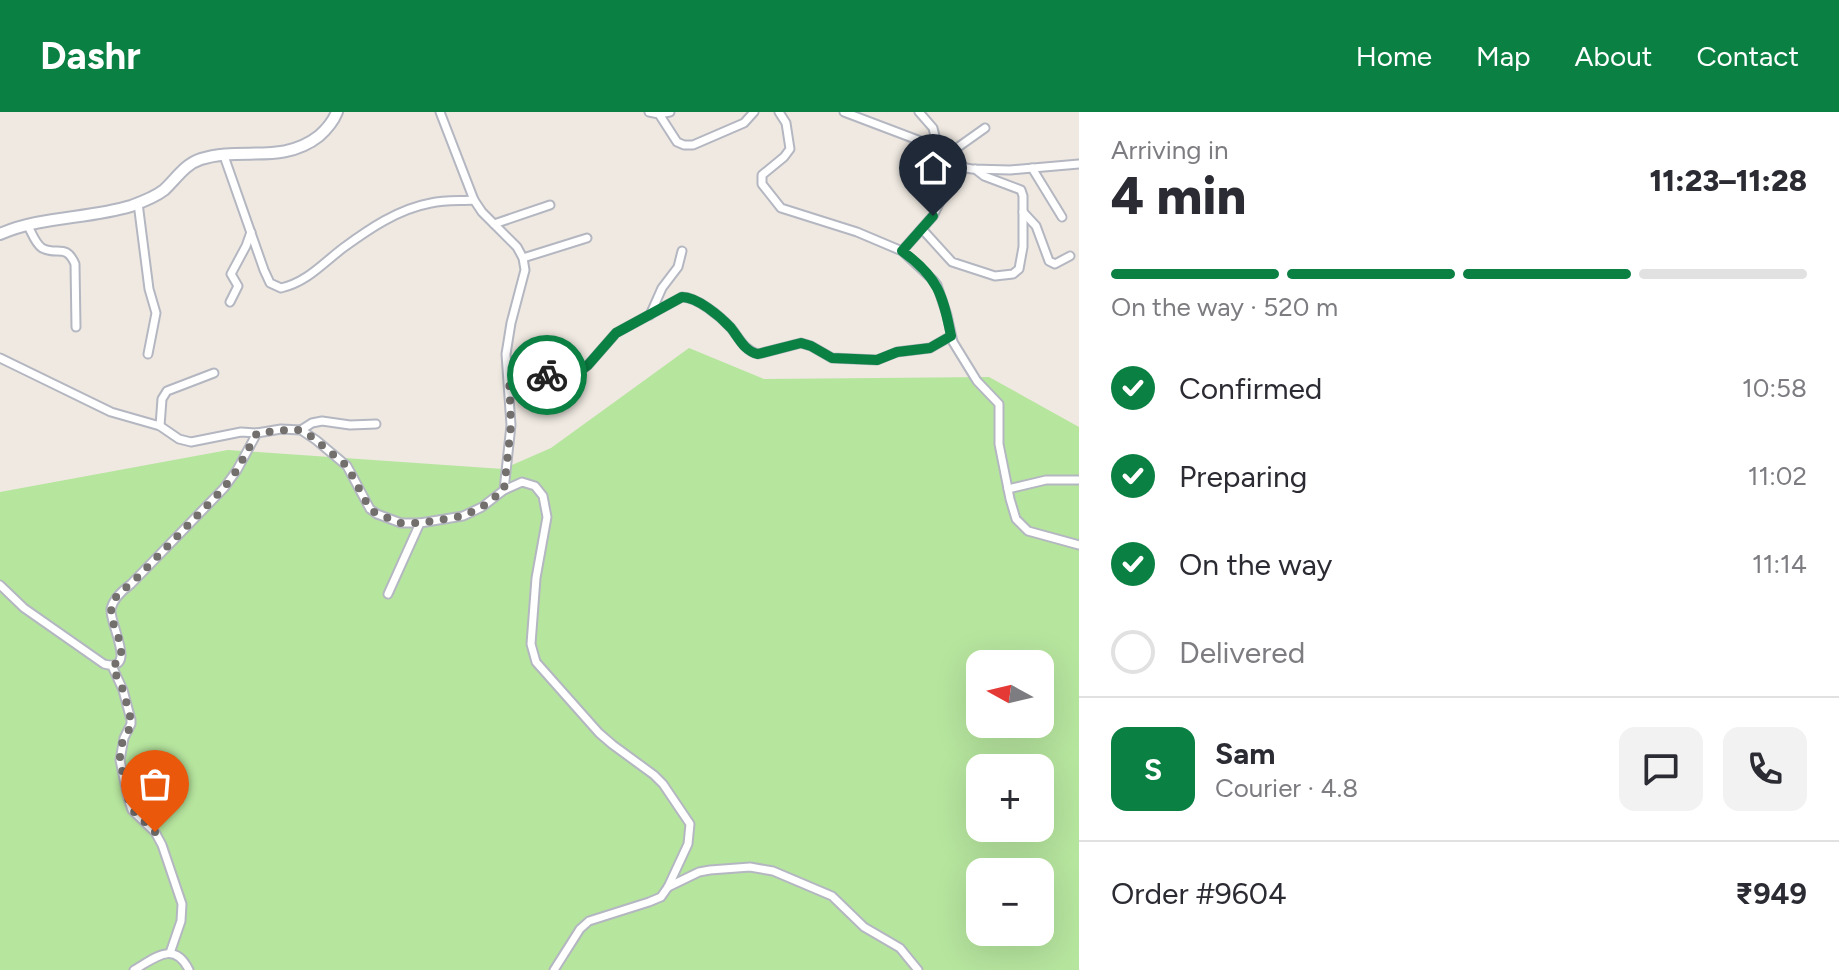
<!DOCTYPE html>
<meta charset="utf-8">
<style>
body{margin:0;font-family:Figtree,sans-serif;background:#f2f2f3;color:#2b2b33;height:100vh;display:flex;flex-direction:column;font-size:30px;white-space:nowrap}
*{box-sizing:border-box;margin:0}
p{font-size:26px;color:#7c7c81}
.icon{flex:none;width:44px;height:44px;fill:none;stroke:currentColor;stroke-width:2;stroke-linecap:round;stroke-linejoin:round}
.map{position:relative;flex:1;overflow:hidden}
.side{display:flex;flex-direction:column;background:#fff;width:760px}
.side>*{flex:none}
.needle{width:52px;rotate:278deg}
.tools{position:absolute;left:966px;top:538px;display:grid;gap:16px}
.tools a{display:grid;place-items:center;width:88px;height:88px;border-radius:16px;background:#fff;box-shadow:0 8px 32px #0002;font-size:40px}
.pin{position:absolute;display:grid;place-items:center;width:68px;height:68px;color:#fff;margin:-82px -34px;border-radius:50% 50% 50% 0;rotate:-45deg;box-shadow:0 0 8px #0007}
.pin .icon{rotate:45deg}
.courier{position:absolute;display:grid;place-items:center;width:80px;height:80px;margin:-40px;border:6px solid #0b8043;border-radius:50%;background:#fff;color:#222;box-shadow:0 2px 10px #0007}
.summary em{font-style:normal;font-weight:800}
.summary div{display:flex;flex-direction:column-reverse}
.summary{display:flex;align-items:center;justify-content:space-between;height:136px;padding:0 32px}
h1{font-size:52px;font-weight:800;line-height:60px}
.bar{display:grid;grid-template-columns:repeat(4,1fr);gap:12px 8px;align-content:center;height:96px;padding:0 32px}
.bar i{height:10px;border-radius:6px;background:#e1e1e2}
.bar .on{background:#0b8043}
.bar p{grid-column:span 4}
.line{display:flex;align-items:center;gap:20px;padding:0 32px;border-top:2px solid #e1e1e2}
.line div{flex:1}
.round{display:grid;place-items:center;flex:none;width:84px;height:84px;border-radius:16px;background:#f2f2f3}
ol{padding:0 32px;list-style:none}
li{display:flex;align-items:center;gap:24px;height:88px}
li p{margin-inline-start:auto}
li .icon{padding:8px;border-radius:50%;background:#0b8043;color:#fff;stroke-width:4}
li:last-child{color:#7c7c81}
li i{width:44px;height:44px;border:4px solid #e1e1e2;border-radius:50%}
header{display:flex;align-items:center;gap:48px;box-sizing:border-box;height:112px;padding:0 40px;background:#0b8043;color:#fff}
header strong{font-size:38px}
nav{display:flex;gap:44px;margin-inline-start:auto;font-size:28px}
main{display:flex;flex:1;min-height:0}
.map>svg:first-child{display:block}
.green{fill:#b6e59e;fill-rule:evenodd}
.lines{fill:none;stroke-linecap:round;stroke-linejoin:round}
.street-casing{stroke:#b4b7c1;stroke-width:11}
.secondary-casing{stroke:#b4b7c1;stroke-width:14}
.street{stroke:#fff;stroke-width:7}
.secondary{stroke:#fff;stroke-width:10}
.done{stroke:#726f6d;stroke-width:8;stroke-dasharray:0 14.4}
.route{stroke:#0b8043;stroke-width:10}
</style>
<header>
<strong>Dashr</strong>
<nav><a>Home</a><a>Map</a><a>About</a><a>Contact</a></nav>
</header>
<main>
<div class="map">
<svg width="1079" height="858" viewBox="0 0 1079 858">
<rect width="100%" height="100%" fill="#efe9e1"/>
<path class="green" d="M 689,236 L 764,267 L 989,265 L 1079,315 L 1079,858 L 0,858 L 0,380 L 228,338 L 503,357 L 551,336 ZM 980,552 L 1040,552 L 1040,612 L 980,612 ZM 980,656 L 1040,656 L 1040,716 L 980,716 ZM 980,760 L 1040,760 L 1040,820 L 980,820 Z"/>
<g class="lines">
<g class="street-casing">
<g id="street">
<path d="M 649,0 L 659,2 L 670,0"/>
<path d="M 779,0 L 786,11 L 790,37 L 784,45 L 762,63 L 762,72 L 781,96 L 857,120 L 902,139 L 933,168 L 937,173 L 947,203 L 953,230 L 977,269 L 999,292 L 999,332 L 1010,387 L 1016,407 L 1028,419 L 1079,433"/>
<path d="M 844,0 L 931,33 L 966,56 L 972,57 L 1010,58 L 1079,52"/>
<path d="M 919,0 L 933,16 L 938,36"/>
<path d="M 659,2 L 677,30 L 684,33 L 693,33 L 744,11 L 754,0"/>
<path d="M 947,43 L 985,16"/>
<path d="M 224,44 L 264,158 L 270,171 L 281,176 C 307,170 322,152 343,136 C 369,117 398,97 431,91 C 445,88 460,89 474,88"/>
<path d="M 1032,56 L 1062,105"/>
<path d="M 138,91 L 149,177 L 156,201 L 148,242"/>
<path d="M 1023,100 L 1036,114 L 1049,149 L 1055,152 L 1070,144"/>
<path d="M 494,112 L 550,93"/>
<path d="M 28,114 C 32,121 35,131 42,136 C 57,144 66,131 75,152 L 76,215"/>
<path d="M 922,117 L 952,150 L 995,164 L 1013,162 L 1019,157 L 1023,135 L 1023,84 L 1021,78 L 984,64 L 975,57"/>
<path d="M 902,139 L 933,104 L 959,50"/>
<path d="M 523,146 L 587,126"/>
<path d="M 230,190 L 238,174 L 231,162 L 246,134 L 251,120"/>
<path d="M 650,203 L 662,176 L 678,155 L 682,139"/>
<path d="M 0,246 L 111,300 L 160,314 L 179,327 L 191,330 L 241,320 L 257,321 L 281,317 L 301,318 L 316,328 L 347,354 L 370,397 L 377,402 L 401,411 L 420,411 L 463,404 L 482,395 L 504,378 L 511,313 L 506,242 L 511,211 L 525,158 L 523,146 L 517,135 L 482,100 L 474,88 L 440,0"/>
<path d="M 509,265 L 571,261 L 580,259 L 588,253 L 616,221 L 682,185 C 697,185 720,204 731,216 C 739,226 745,239 758,242 L 801,231 L 811,234 L 832,246 L 877,248 L 897,240 L 930,236 L 951,224"/>
<path d="M 160,314 L 162,287 L 167,279 L 214,261"/>
<path d="M 301,318 L 312,311 L 322,309 L 350,313 L 376,312"/>
<path d="M 1008,377 L 1046,368 L 1079,368"/>
<path d="M 504,378 L 522,370 L 535,374 L 543,384 L 547,405 L 536,466 L 531,532 L 536,550 L 599,621 L 613,633 L 654,663 L 663,672 L 690,712 L 688,732 L 668,775 L 661,785 L 649,790 L 589,809 L 580,817 L 554,858"/>
<path d="M 0,473 L 24,496 L 104,552 C 139,561 109,512 111,497 C 113,487 123,478 131,472 L 224,376 L 237,358 L 257,321"/>
<path d="M 388,482 L 420,411"/>
<path d="M 112,554 L 123,578 L 131,608 L 131,612 L 124,626 L 120,648 L 128,686 L 132,698 L 155,720 L 162,733 L 182,792 L 181,809 L 170,841"/>
<path d="M 668,775 L 699,760 L 710,758 L 750,755 L 773,759 L 832,784 L 864,815 L 900,836 L 918,858"/>
<path d="M 134,858 C 155,846 174,828 189,858"/>
</g>
</g>
<g class="secondary-casing">
<path id="secondary" d="M 0,122 C 41,104 88,107 131,94 C 142,90 155,85 164,78 C 176,67 185,52 201,47 C 241,34 282,53 319,24 C 327,17 333,10 337,0"/>
</g>
<use href="#street" class="street"/>
<use href="#secondary" class="secondary"/>
</g>
<g class="lines">
<path class="done" d="M 155,720 L 132,698 L 128,686 L 120,648 L 120,637 L 124,626 L 130,616 L 131,608 L 123,578 L 112,554 L 120,549 C 128,519 89,499 131,472 L 224,376 L 237,358 L 257,321 L 295,317 L 307,321 L 347,354 L 370,397 L 377,402 L 401,411 L 420,411 L 463,404 L 482,395 L 504,378 L 511,313 L 509,265 L 547,263"/>
<path class="route" d="M 547,263 L 571,261 L 580,259 L 588,253 L 616,221 L 682,185 C 697,185 720,204 731,216 C 739,226 744,239 758,242 L 801,231 L 811,234 L 832,246 L 877,248 L 897,240 L 930,236 L 951,224 C 943,183 938,165 902,139 L 933,104"/>
</g>
</svg>
<div class="tools">
<a><svg class="needle" viewBox="-14 -14 28 28"><path d="M0-13l5 13h-10z" fill="#e53935"/><path d="M0 13l5-13h-10z" fill="#7c7c81"/></svg></a>
<a>+</a>
<a>−</a>
</div>
<div class="pin" style="left:155px;top:720px;background:#ea580c"><svg class="icon" aria-label="bag" viewBox="0 0 24 24"><path d="M5 8h14l-1 12H6zM9 8a3 3 0 0 1 6 0"/></svg></div>
<div class="pin" style="left:933px;top:104px;background:#1f2937"><svg class="icon" aria-label="home" viewBox="0 0 24 24"><path d="M3 11l9-7 9 7M6 9v11h12V9"/></svg></div>
<div class="courier" style="left:547px;top:263px"><svg class="icon" aria-label="bike" viewBox="0 0 24 24"><circle cx="6" cy="16" r="4"/><circle cx="18" cy="16" r="4"/><path d="M6 16l4-8h5l3 8M10 8l3 8H6M13 5h3"/></svg></div>
</div>
<section class="side">
<div class="summary"><div><h1>4 min</h1><p>Arriving in</p></div><em>11:23–11:28</em></div>
<div class="bar"><i class="on"></i><i class="on"></i><i class="on"></i><i></i><p>On the way · 520 m</p></div>
<ol>
<li><svg class="icon" aria-label="check" viewBox="0 0 24 24"><path d="M5 12l5 5 9-10"/></svg>Confirmed<p>10:58</p></li>
<li><svg class="icon" aria-label="check" viewBox="0 0 24 24"><path d="M5 12l5 5 9-10"/></svg>Preparing<p>11:02</p></li>
<li><svg class="icon" aria-label="check" viewBox="0 0 24 24"><path d="M5 12l5 5 9-10"/></svg>On the way<p>11:14</p></li>
<li><i></i>Delivered</li>
</ol>
<div class="line" style="height:144px"><b class="round" style="background:#0b8043;color:#fff">S</b><div><b>Sam</b><p>Courier · 4.8</p></div><a class="round"><svg class="icon" aria-label="chat" viewBox="0 0 24 24"><path d="M4 5h16v11H9l-5 4z"/></svg></a><a class="round"><svg class="icon" aria-label="phone" viewBox="0 0 24 24"><path d="M5 4h4l2 5-3 2q2 4 5 5l2-3 5 2v4C11 20 4 13 5 4z"/></svg></a></div>
<div class="line" style="height:104px"><div>Order #9604</div><b>₹949</b></div>
</section>
</main>
